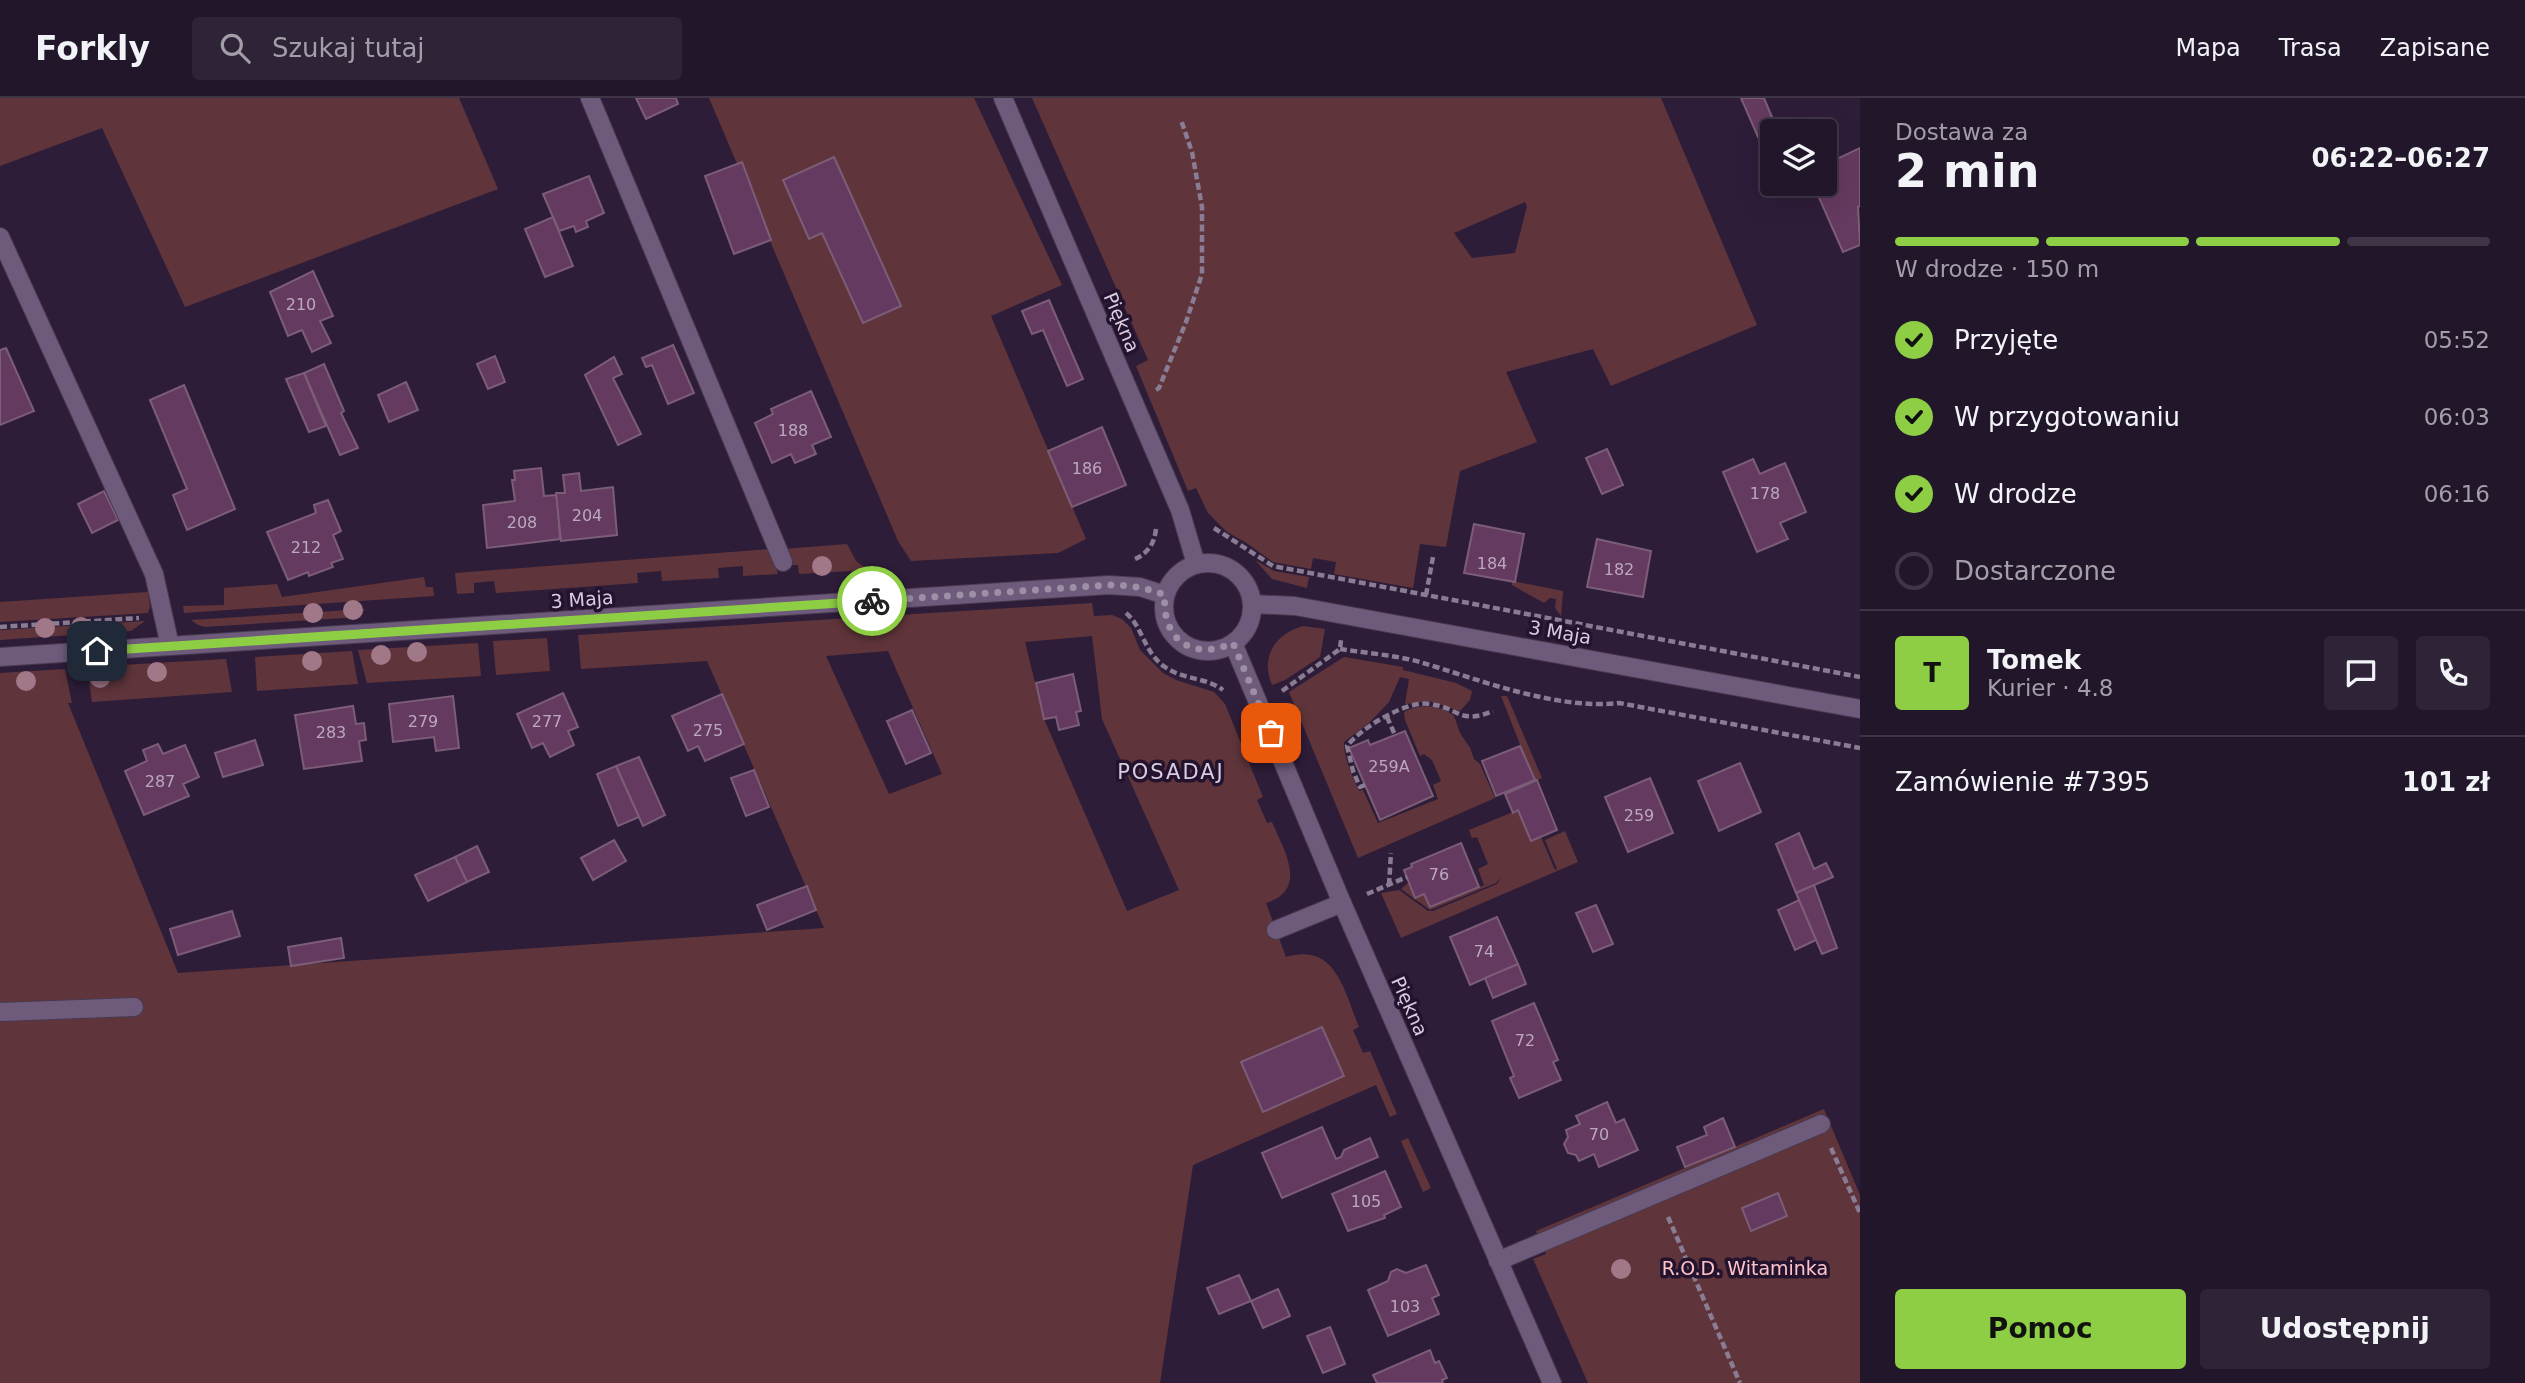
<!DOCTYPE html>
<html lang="pl">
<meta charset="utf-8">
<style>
body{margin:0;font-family:"DejaVu Sans",sans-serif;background:#2e2337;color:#f1f3f6;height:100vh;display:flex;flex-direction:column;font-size:26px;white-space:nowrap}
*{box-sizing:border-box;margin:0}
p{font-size:23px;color:#a29fa9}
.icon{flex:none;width:38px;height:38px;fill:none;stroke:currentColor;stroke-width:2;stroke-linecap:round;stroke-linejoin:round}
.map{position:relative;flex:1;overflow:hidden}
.details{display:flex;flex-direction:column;background:#22162b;width:665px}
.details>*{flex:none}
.controls{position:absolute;left:1760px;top:21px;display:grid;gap:14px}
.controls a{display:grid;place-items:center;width:77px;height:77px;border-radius:7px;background:#22162b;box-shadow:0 7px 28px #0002,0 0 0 2px #3f3547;font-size:35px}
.pin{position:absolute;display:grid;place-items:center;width:60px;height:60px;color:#fff;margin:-30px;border-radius:14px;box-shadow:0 4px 10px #0006}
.courier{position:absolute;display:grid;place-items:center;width:70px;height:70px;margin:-35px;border:5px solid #8dce44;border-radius:50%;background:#fff;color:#222;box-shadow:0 2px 9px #0007}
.overview em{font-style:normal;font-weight:800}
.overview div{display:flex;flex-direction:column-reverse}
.overview{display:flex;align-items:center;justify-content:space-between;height:119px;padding:0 35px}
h1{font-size:46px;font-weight:800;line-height:52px}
.bar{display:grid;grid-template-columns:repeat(4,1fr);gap:10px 7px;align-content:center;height:84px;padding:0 35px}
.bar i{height:9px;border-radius:5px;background:#3f3547}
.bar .on{background:#8dce44}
.bar p{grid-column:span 4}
.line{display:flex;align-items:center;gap:18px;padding:0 35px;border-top:2px solid #3f3547}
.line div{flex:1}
.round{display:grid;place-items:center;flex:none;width:74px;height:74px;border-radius:7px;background:#2e2337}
ol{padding:0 35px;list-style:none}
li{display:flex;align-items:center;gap:21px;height:77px}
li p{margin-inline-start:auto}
li .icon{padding:7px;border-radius:50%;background:#8dce44;color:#111;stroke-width:4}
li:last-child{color:#a29fa9}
li i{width:38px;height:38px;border:4px solid #3f3547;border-radius:50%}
.cta{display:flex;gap:14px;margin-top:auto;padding:14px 35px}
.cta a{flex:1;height:80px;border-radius:7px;background:#8dce44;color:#111;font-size:28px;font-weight:800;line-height:80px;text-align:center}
.cta a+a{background:#2e2337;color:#f1f3f6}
header{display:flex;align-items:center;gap:42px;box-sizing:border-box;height:98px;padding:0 35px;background:#22162b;border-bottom:2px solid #3f3547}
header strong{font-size:33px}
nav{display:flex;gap:38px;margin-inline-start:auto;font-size:24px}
.search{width:490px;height:63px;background:#2e2337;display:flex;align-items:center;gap:18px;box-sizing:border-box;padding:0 24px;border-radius:7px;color:#a29fa9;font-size:26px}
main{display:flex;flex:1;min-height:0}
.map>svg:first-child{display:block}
.green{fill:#5f353b;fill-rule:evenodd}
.building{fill:#653a60;stroke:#7c5d77;stroke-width:2}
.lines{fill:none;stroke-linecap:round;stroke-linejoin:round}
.minor-casing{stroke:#483a51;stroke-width:20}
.path{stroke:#897c93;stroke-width:4.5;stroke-dasharray:7 3.5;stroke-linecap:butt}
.minor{stroke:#6e5b7b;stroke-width:18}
.tree{fill:#a07888}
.done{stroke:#9c8fa6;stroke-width:7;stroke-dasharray:0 12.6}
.route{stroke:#8dce44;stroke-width:9}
.labels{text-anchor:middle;stroke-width:7;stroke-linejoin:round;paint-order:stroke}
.number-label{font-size:16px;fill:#bba8c0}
.street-label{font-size:19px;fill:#d8cde0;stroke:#24132e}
.park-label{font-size:19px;fill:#fdc3c9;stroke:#24132e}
.neighbourhood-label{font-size:21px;letter-spacing:2px;fill:#d8cde0;stroke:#24132e}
</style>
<header>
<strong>Forkly</strong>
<div class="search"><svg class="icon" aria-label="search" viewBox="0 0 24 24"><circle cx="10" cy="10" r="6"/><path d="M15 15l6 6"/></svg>Szukaj tutaj</div>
<nav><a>Mapa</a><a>Trasa</a><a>Zapisane</a></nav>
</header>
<main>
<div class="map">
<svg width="1860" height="1285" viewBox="0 0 1860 1285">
<rect width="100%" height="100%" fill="#2e1d39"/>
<g class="green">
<path d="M 0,0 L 459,0 L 498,91 L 185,209 L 102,30 L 0,68 Z"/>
<path d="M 709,0 L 974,0 L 1062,187 L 991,218 L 1086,441 L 1058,455 L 911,463 L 898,443 Z"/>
<path d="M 1032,0 L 1661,0 L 1757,227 L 1611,288 L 1593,251 L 1506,274 L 1537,344 L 1460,373 L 1446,449 L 1420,446 L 1413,490 L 1334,476 L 1336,464 L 1313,460 L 1311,471 L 1273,464 L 1245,444 L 1227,434 L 1208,415 L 1196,390 L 1188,393 L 1136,268 L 1148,262 ZM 1525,104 L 1527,108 L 1515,155 L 1472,160 L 1454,135 Z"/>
<path d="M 847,446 L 856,463 L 868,472 L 799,476 L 798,467 L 790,467 L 783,451 Z"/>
<path d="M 770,451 L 778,476 L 743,478 L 743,468 L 718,470 L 719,480 L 662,483 L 661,473 L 637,475 L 638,485 L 496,495 L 494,483 L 474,485 L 474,495 L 457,496 L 455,475 Z"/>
<path d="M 1255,462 L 1274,473 L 1309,479 L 1307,490 L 1272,481 Z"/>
<path d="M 424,479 L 426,489 L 433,489 L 434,498 L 184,515 L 183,508 L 224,507 L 224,490 L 277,486 L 282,499 Z"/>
<path d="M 1512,483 L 1563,493 L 1561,518 L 1555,510 L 1556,501 L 1550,500 L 1544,505 L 1512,487 Z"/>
<path d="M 148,494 L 150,509 L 148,515 L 0,524 L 0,504 Z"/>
<path d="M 1092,505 L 1094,518 L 1112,517 L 1122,521 L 1131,530 L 1140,552 L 1163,575 L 1176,582 L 1214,594 L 1225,606 L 1263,699 L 1257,702 L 1267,725 L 1272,724 C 1284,753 1309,791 1266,805 L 1286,859 C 1336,844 1344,893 1359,929 L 1353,932 L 1363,955 L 1370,953 L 1397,1016 L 1390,1019 L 1376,987 L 1193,1067 L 1160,1285 L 0,1285 L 0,575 L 65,571 L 72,605 L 68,605 L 178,875 L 824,830 L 707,563 L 581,571 L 578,537 ZM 1092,538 L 1102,621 L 1179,792 L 1127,813 L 1044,621 L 1025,544 ZM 888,553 L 942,676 L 889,696 L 826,558 Z"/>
<path d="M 365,511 L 360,519 L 205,529 L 198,527 L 191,522 Z"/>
<path d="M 145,523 L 131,533 L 0,542 L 0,532 Z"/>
<path d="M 1303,528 L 1325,531 L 1320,559 L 1285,582 L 1272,587 C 1260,559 1275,536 1303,528 Z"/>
<path d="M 547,540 L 550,573 L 496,577 L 493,543 Z"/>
<path d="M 478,545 L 481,578 L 367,585 L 358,552 Z"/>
<path d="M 352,553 L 358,586 L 257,593 L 255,559 Z"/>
<path d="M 1344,559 L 1403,569 L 1403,572 L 1456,585 L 1472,593 L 1470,602 L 1460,613 L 1429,603 L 1405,606 L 1409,581 L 1400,579 L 1389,604 L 1369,625 L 1344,644 C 1343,658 1353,680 1359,693 L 1363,692 L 1378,725 L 1438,701 L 1433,687 L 1441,683 L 1432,662 L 1424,656 L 1420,658 L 1405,622 L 1404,614 C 1420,605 1440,607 1454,618 L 1460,635 L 1470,650 L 1474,661 L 1480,666 L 1495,700 L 1358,760 L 1289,594 Z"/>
<path d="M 226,561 L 232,594 L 92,604 L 87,569 Z"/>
<path d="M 1501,598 L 1507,598 L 1542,680 L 1497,699 L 1534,682 Z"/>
<path d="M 1518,712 L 1530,742 L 1541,739 L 1555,772 L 1557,771 L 1545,742 L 1565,733 L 1578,764 L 1401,840 L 1381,795 L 1399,792 L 1428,813 L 1433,813 L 1497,786 L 1501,779 L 1496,785 L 1430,812 L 1401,791 L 1409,784 L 1415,799 L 1424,796 L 1430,809 L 1484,787 L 1478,771 L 1488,766 L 1477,739 L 1472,740 L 1469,732 Z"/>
<path d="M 1824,1011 L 1860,1097 L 1860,1285 L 1588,1285 L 1533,1161 L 1546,1156 L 1536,1133 Z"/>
<path d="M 1408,1040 L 1431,1090 L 1423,1094 L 1401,1043 Z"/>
</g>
<g class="building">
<path d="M 636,0 L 676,0 L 678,6 L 646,21 Z"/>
<path d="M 1741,0 L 1764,0 L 1777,31 L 1758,39 Z"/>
<path d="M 1860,50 L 1860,108 L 1858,109 L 1860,147 L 1843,154 L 1813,86 L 1825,86 L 1825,57 L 1834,54 L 1837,61 Z"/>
<path d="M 834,59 L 901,208 L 863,225 L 822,135 L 809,141 L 783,82 Z"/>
<path d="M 742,64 L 771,142 L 734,156 L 705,78 Z"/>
<path d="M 589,78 L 604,115 L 586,123 L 588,129 L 576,134 L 574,128 L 559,133 L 543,96 Z"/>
<path d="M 553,119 L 573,168 L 545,179 L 525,131 Z"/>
<path d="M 313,173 L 333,218 L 320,223 L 331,245 L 312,254 L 302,232 L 288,238 L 270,194 Z"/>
<path d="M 1049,202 L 1083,281 L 1067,288 L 1043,232 L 1032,236 L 1022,213 Z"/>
<path d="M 673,247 L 694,295 L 668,306 L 652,267 L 646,269 L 642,260 Z"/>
<path d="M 6,250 L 34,313 L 0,327 L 0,252 Z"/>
<path d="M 495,258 L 505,284 L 488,291 L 477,266 Z"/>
<path d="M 614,259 L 622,276 L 613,280 L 641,336 L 618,347 L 585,277 Z"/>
<path d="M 324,266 L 344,313 L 341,315 L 358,350 L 340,357 L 304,275 Z"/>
<path d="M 304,275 L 326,328 L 309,334 L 286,281 Z"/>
<path d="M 406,284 L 418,312 L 389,324 L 378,297 Z"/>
<path d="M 184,287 L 235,411 L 187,432 L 173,397 L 187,391 L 150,302 Z"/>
<path d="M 811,293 L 831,339 L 812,347 L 816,356 L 795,365 L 791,356 L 772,365 L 755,325 L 773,316 L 771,311 Z"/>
<path d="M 1102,329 L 1126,387 L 1072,409 L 1048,353 Z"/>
<path d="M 1607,351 L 1623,387 L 1602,396 L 1586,360 Z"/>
<path d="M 1753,361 L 1760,376 L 1785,365 L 1806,414 L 1780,425 L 1788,441 L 1757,454 L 1723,374 Z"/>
<path d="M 541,370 L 544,398 L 557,397 L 560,441 L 487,450 L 483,407 L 515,403 L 512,382 L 515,382 L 514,373 Z"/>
<path d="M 579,375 L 581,393 L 613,389 L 617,437 L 561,443 L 556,395 L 565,395 L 563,377 Z"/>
<path d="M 104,393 L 118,422 L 92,435 L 78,406 Z"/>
<path d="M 328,402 L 341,433 L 333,437 L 343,461 L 331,465 L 333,469 L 309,478 L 308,474 L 288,482 L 267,434 L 316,415 L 314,407 Z"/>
<path d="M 1474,426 L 1524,436 L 1515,484 L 1464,475 Z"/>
<path d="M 1597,441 L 1651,453 L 1643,499 L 1587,489 Z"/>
<path d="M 1073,576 L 1081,613 L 1076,614 L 1079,627 L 1059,632 L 1056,619 L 1044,621 L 1036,585 Z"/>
<path d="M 563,595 L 578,629 L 568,633 L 574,647 L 550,659 L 543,645 L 532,650 L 517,616 Z"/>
<path d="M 722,596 L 744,646 L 705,663 L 698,648 L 688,653 L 672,618 Z"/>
<path d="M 453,598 L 459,650 L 436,653 L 434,639 L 393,644 L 389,606 Z"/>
<path d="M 353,608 L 356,626 L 364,625 L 366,642 L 359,643 L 362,663 L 304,671 L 295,617 Z"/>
<path d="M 912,612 L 931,655 L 906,666 L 887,623 Z"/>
<path d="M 1405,633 L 1433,698 L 1380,722 L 1349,650 L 1368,642 L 1370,647 Z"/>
<path d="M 255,642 L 263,667 L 223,679 L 215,655 Z"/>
<path d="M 158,646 L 163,656 L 185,647 L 199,679 L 183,686 L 189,698 L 144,717 L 125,673 L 147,663 L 143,652 Z"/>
<path d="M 1520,648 L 1535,682 L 1496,698 L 1482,663 Z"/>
<path d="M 639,659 L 665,717 L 643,728 L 616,668 Z"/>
<path d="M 1740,665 L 1761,714 L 1719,733 L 1698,683 Z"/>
<path d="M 616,668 L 639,719 L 618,728 L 597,676 Z"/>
<path d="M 754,672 L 769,709 L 746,718 L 731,680 Z"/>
<path d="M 1650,680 L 1673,735 L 1628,754 L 1605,699 Z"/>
<path d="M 1537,682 L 1557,732 L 1531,743 L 1518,712 L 1513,715 L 1505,696 Z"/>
<path d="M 1799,735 L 1814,771 L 1826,765 L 1833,779 L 1796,795 L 1776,746 Z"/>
<path d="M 614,742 L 626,763 L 593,782 L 581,760 Z"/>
<path d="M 1461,745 L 1479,789 L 1430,809 L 1424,796 L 1415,800 L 1404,772 L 1412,769 L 1411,766 Z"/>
<path d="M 477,748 L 489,774 L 467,784 L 455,759 Z"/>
<path d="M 455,759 L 467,784 L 428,803 L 415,777 Z"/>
<path d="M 1814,787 L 1837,850 L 1822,856 L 1796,795 Z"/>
<path d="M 807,788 L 816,812 L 767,832 L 757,807 Z"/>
<path d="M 1799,802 L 1816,842 L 1795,852 L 1778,812 Z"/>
<path d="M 1596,807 L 1613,846 L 1593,854 L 1576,815 Z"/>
<path d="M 232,813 L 240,838 L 178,857 L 170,831 Z"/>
<path d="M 1497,819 L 1518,866 L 1470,887 L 1450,839 Z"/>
<path d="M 341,840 L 344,860 L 291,868 L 288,849 Z"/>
<path d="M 1518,866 L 1526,886 L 1493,900 L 1485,880 Z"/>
<path d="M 1534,905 L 1558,962 L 1553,964 L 1561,982 L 1519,1000 L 1510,980 L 1514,978 L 1492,923 Z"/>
<path d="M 1322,929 L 1344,978 L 1263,1014 L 1241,964 Z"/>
<path d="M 1607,1004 L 1616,1025 L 1624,1021 L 1638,1052 L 1599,1069 L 1594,1056 L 1579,1063 L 1576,1057 L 1568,1055 L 1564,1046 L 1568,1039 L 1566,1032 L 1580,1026 L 1576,1018 Z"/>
<path d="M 1723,1020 L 1735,1049 L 1685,1069 L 1677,1049 L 1707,1037 L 1704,1029 Z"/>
<path d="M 1322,1029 L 1336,1061 L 1341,1059 L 1344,1052 L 1370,1040 L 1378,1059 L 1282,1100 L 1262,1055 Z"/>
<path d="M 1385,1073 L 1401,1109 L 1384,1117 L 1385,1120 L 1348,1133 L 1332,1096 Z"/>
<path d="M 1778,1095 L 1787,1118 L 1751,1133 L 1742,1110 Z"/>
<path d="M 1426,1167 L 1439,1197 L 1432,1200 L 1439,1216 L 1388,1238 L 1368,1192 L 1388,1183 L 1391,1174 L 1397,1171 L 1406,1175 Z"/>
<path d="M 1239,1177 L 1251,1203 L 1219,1216 L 1207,1190 Z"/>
<path d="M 1278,1191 L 1290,1218 L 1263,1230 L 1251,1203 Z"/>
<path d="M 1330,1229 L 1345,1266 L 1323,1275 L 1307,1238 Z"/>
<path d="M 1430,1252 L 1435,1265 L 1439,1263 L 1447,1280 L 1442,1282 L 1443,1285 L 1377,1285 L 1373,1277 Z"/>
</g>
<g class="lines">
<g class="minor-casing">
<g id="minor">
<path d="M 590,0 L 783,464"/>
<path d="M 1003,0 L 1180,412 L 1196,466"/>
<path d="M 0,139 L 154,476 L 170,548"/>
<circle cx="1208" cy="509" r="44"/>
<path d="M 1252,506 L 1295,508 L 1860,611"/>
<path d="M 1233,545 L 1342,805 L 1552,1285"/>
<path d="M 0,559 L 1109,487 L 1140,489 L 1165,497"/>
<path d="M 1276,832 L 1342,805"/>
<path d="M 0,914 L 134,909"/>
<path d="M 1498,1163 L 1821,1026"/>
</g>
</g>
<g class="path">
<path d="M 1156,292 L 1159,290 L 1186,224 L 1202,176 L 1202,109 L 1192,54 L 1181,22"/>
<path d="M 1214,430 L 1273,468 L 1860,579"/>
<path d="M 1135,461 C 1148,455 1155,445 1156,430"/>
<path d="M 1426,497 L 1433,459"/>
<path d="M 1126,515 C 1143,529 1144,555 1165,569 C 1183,582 1206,579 1223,592"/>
<path d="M 0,529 L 139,520"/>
<path d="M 1340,551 C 1366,555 1394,557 1420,564 C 1480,582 1556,612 1619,605 L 1860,650"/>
<path d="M 1282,593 L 1340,551 L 1341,542"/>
<path d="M 1387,619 L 1395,637"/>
<path d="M 1365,687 L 1360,689 L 1353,673 L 1347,648 C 1361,630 1406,602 1430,606 C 1460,610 1459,627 1493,613"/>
<path d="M 1389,787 L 1391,755"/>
<path d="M 1367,796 L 1407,779"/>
<path d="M 1831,1050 L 1860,1115"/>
<path d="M 1668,1119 L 1740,1285"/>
</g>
<use href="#minor" class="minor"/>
</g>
<g class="tree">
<circle cx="822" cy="468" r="10"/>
<circle cx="353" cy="512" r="10"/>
<circle cx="313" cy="515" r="10"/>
<circle cx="81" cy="529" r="10"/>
<circle cx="45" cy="530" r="10"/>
<circle cx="417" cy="554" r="10"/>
<circle cx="381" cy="557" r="10"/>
<circle cx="312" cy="563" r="10"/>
<circle cx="157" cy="574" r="10"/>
<circle cx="100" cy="580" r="10"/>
<circle cx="26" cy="583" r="10"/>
<circle cx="1621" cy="1171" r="10"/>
</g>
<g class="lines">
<path class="done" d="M 872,503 L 1109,487 C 1130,487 1147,490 1165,497 C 1161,542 1193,563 1233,545 L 1271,635"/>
<path class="route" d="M 97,553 L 872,503"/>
</g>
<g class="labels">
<g class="number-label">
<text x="301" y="212">210</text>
<text x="793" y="338">188</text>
<text x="1087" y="376">186</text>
<text x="1765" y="401">178</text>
<text x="587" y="423">204</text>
<text x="522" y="430">208</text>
<text x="306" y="455">212</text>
<text x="1492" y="471">184</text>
<text x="1619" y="477">182</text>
<text x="423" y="629">279</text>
<text x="547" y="629">277</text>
<text x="708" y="638">275</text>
<text x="331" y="640">283</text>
<text x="1389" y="674">259A</text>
<text x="160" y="689">287</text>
<text x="1639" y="723">259</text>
<text x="1439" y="782">76</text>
<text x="1484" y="859">74</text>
<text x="1525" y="948">72</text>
<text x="1599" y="1042">70</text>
<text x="1366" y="1109">105</text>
<text x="1405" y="1214">103</text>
</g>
<g class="street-label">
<text transform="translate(1122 224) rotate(67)" y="7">Piękna</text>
<text transform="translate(582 501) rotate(-4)" y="7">3 Maja</text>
<text transform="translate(1560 534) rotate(10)" y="7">3 Maja</text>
<text transform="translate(1410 908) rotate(66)" y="7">Piękna</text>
</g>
<g class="park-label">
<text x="1745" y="1177">R.O.D. Witaminka</text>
</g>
<g class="neighbourhood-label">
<text x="1171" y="681">POSADAJ</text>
</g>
</g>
</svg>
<div class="controls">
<a><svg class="icon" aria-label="layers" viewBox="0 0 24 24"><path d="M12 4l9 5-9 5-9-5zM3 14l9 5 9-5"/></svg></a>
</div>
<div class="pin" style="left:1271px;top:635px;background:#ea580c"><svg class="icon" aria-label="bag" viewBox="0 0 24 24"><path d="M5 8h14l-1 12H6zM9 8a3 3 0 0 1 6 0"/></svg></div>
<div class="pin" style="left:97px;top:553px;background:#1f2937"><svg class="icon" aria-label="home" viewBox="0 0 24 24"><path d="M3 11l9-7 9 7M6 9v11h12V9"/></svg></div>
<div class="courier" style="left:872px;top:503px"><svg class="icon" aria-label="bike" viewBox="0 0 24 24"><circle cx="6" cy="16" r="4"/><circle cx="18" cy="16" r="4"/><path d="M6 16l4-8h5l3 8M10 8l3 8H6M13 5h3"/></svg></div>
</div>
<section class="details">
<div class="overview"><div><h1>2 min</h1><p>Dostawa za</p></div><em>06:22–06:27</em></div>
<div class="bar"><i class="on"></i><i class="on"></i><i class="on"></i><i></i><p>W drodze · 150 m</p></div>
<ol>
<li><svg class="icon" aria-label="check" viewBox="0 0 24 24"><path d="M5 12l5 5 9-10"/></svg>Przyjęte<p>05:52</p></li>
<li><svg class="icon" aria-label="check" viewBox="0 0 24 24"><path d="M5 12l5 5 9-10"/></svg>W przygotowaniu<p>06:03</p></li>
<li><svg class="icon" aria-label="check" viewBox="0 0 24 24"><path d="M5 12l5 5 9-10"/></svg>W drodze<p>06:16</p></li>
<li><i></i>Dostarczone</li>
</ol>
<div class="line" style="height:126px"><b class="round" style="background:#8dce44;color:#111">T</b><div><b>Tomek</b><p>Kurier · 4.8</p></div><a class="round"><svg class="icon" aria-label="chat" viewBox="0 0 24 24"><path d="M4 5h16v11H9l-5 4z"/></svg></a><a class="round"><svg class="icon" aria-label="phone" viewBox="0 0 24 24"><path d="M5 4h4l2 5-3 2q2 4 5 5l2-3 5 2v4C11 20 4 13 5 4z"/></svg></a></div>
<div class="line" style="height:91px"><div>Zamówienie #7395</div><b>101 zł</b></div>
<div class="cta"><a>Pomoc</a><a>Udostępnij</a></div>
</section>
</main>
